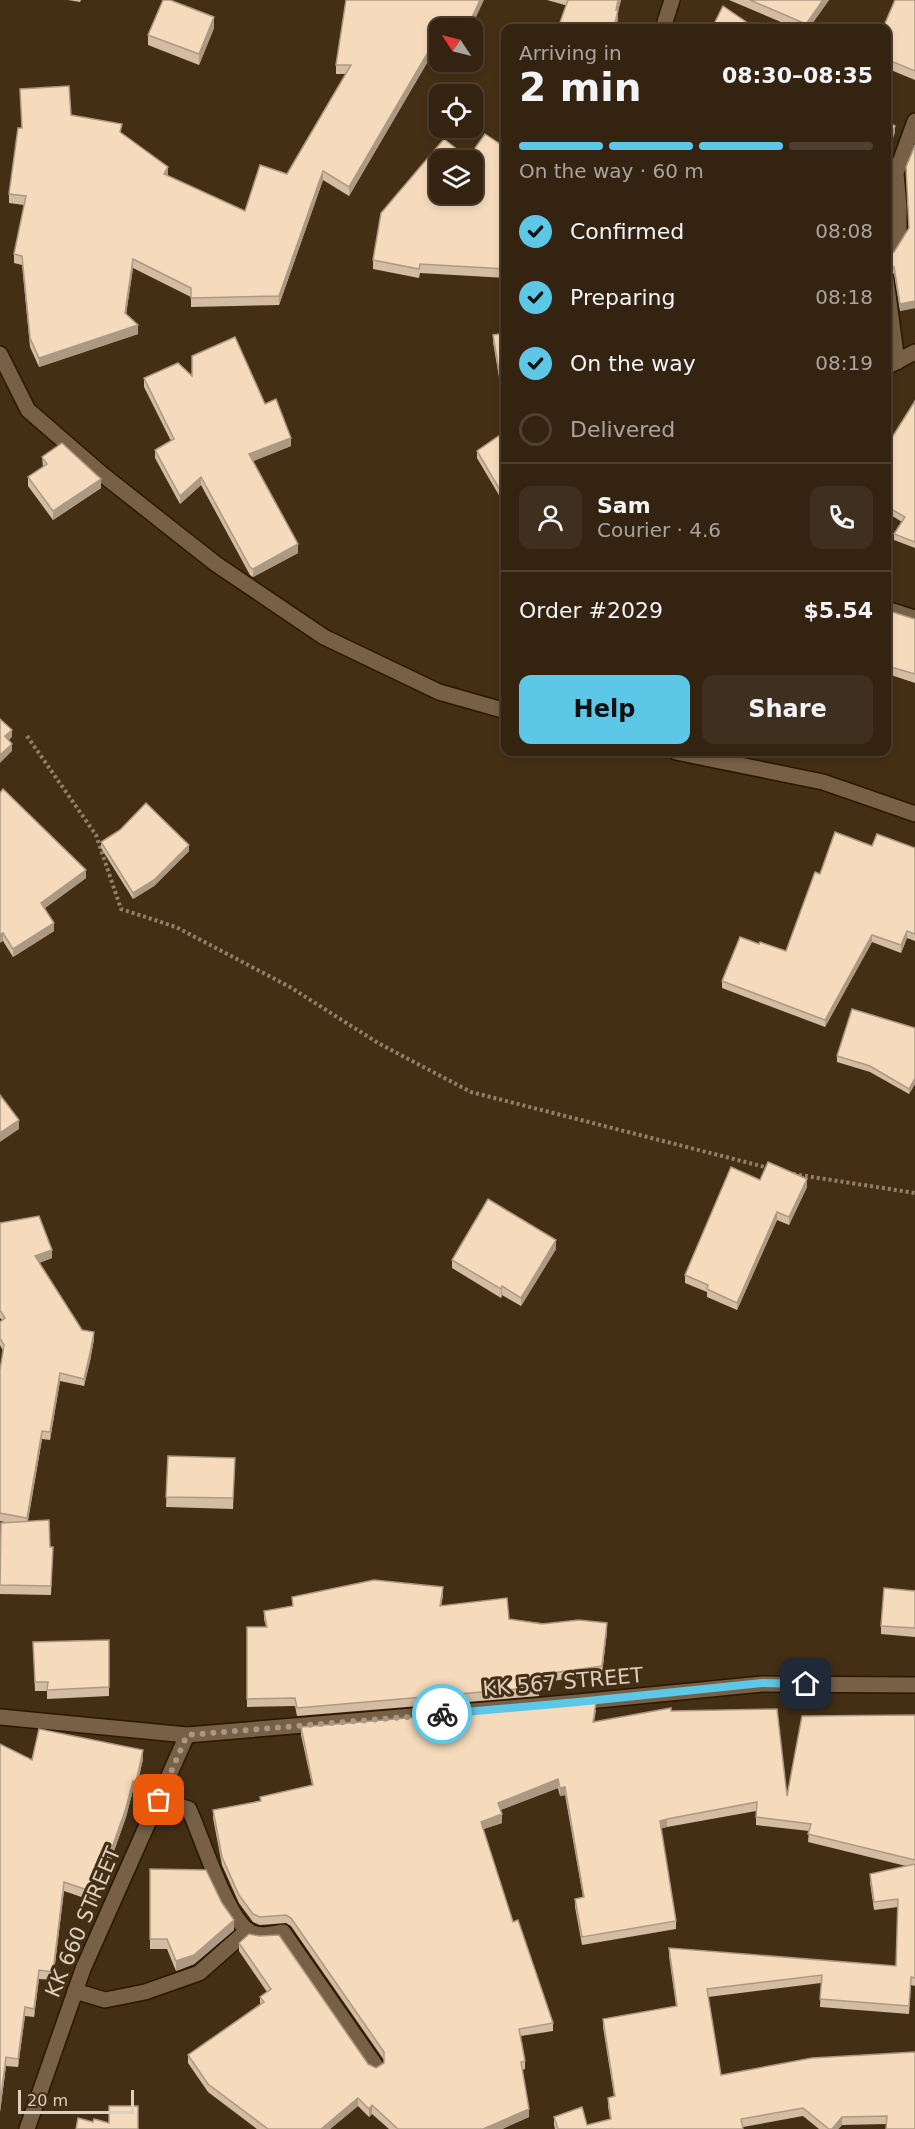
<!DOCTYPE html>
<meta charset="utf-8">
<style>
body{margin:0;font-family:"DejaVu Sans",sans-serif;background:#3e2f1e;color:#f1f3f6;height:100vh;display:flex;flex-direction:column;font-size:22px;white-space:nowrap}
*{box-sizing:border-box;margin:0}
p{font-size:20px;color:#a9a49f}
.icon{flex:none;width:33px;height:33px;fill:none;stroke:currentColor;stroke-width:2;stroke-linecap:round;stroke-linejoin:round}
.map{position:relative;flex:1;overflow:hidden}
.details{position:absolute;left:501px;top:24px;width:390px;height:732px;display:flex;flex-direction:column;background:#332310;border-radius:12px;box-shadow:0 3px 9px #0003,0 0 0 2px #4e4030}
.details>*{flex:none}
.needle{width:39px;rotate:305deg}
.fabs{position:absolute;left:429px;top:18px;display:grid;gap:12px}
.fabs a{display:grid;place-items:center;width:54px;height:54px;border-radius:12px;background:#332310;box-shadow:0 3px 9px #0003,0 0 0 2px #4e4030;font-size:30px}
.scale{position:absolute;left:18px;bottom:15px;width:116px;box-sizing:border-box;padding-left:6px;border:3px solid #dccfc0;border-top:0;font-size:16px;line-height:21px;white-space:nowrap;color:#dccfc0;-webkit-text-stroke:4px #442f15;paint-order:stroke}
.pin{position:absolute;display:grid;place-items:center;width:51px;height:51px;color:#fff;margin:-26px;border-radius:12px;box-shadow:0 3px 9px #0006}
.courier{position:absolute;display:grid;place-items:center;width:60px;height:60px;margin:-30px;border:4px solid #5dc7e8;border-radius:50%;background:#fff;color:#222;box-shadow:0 2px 8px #0007}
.headline em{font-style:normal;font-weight:700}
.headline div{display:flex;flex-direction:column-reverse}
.headline{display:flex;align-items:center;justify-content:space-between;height:102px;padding:0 18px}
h1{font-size:39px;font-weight:700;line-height:45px}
.bar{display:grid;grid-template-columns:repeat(4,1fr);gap:9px 6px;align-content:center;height:72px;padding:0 18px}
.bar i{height:8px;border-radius:4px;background:#4e4030}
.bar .on{background:#5dc7e8}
.bar p{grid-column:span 4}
.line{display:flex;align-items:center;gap:15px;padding:0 18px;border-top:2px solid #4e4030}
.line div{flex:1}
.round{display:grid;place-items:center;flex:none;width:63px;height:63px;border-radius:12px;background:#3e2f1e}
ol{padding:0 18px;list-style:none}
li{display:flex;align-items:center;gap:18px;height:66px}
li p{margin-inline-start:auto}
li .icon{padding:6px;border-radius:50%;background:#5dc7e8;color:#111;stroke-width:4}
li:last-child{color:#a9a49f}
li i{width:33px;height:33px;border:3px solid #4e4030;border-radius:50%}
.button{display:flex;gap:12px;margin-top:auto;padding:12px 18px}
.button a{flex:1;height:69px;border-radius:12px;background:#5dc7e8;color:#111;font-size:24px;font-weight:700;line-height:69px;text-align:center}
.button a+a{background:#3e2f1e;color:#f1f3f6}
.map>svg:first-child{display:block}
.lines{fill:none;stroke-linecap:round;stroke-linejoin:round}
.minor-casing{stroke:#291700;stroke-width:18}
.path{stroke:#907f6a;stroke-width:4;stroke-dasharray:3 3;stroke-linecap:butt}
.minor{stroke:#776045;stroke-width:15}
.wall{fill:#d3bca2}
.shaded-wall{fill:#ac9984}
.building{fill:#f5dbbc;stroke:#ac9984;stroke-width:1.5;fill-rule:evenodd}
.done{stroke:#a79784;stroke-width:6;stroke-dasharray:0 10.8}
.route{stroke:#5dc7e8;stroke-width:8}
.labels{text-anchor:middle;stroke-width:6;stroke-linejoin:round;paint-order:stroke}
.street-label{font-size:21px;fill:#dccfc0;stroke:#442f15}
</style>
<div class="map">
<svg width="915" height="2129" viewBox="0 0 915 2129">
<rect width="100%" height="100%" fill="#442f15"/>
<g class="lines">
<g class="minor-casing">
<g id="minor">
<path d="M 663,28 L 672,0"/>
<path d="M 886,254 L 899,234 L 899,206 L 896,173 L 915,121"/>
<path d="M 886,279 L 897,362"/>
<path d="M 0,354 L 28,410 L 103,475 L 216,564 L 324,637 L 439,692 L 506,711"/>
<path d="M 886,367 L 915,352"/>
<path d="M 886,609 L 915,618"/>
<path d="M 676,752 L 823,782 L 915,814"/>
<path d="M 0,1717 L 187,1735 L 578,1702 L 762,1684 L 915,1685"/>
<path d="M 159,1800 L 189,1809 C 202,1838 225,1912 247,1930 C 257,1938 271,1934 283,1932 L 376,2066"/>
<path d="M 75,1991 L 105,2000 L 145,1992 L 199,1973 L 248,1930"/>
<path d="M 27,2129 L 83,1969 L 187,1735"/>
</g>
</g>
<g class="path">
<path d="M 27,736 L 96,835 L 121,909 L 176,927 L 290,987 L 378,1043 L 471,1092 L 769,1168"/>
<path d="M 793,1174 L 915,1193"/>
</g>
<use href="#minor" class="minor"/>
</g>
<g class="wall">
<path d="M 68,0 L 81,0 L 80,2 Z"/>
<path d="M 547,0 L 621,0 L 618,11 L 618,20 Z"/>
<path d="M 729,0 L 829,0 L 809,28 L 795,28 Z"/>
<path d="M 915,0 L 915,80 L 886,68 L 886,28 Z"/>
<path d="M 214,28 L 199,65 L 148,45 L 148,35 Z"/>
<path d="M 440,28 L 440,61 L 431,56 L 349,196 L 323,180 L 279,305 L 191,307 L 191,297 L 133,268 L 126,314 L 138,334 L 39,367 L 30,347 L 22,265 L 14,263 L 14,254 L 24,205 L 9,203 L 9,194 L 22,128 L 20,89 L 71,115 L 122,134 L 168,176 L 245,211 L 287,174 L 346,74 L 336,74 L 336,65 Z"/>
<path d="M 441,62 L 457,62 L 453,69 Z"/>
<path d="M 506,148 L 506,278 L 420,273 L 419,278 L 373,269 L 373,260 L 468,158 Z"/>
<path d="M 894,252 L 915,308 L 900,311 L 894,274 L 889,270 L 886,270 L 886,256 Z"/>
<path d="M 506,333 L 506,431 L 501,402 L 502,395 L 493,342 L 493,335 Z"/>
<path d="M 192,376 L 265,404 L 291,446 L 252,461 L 298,553 L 253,577 L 250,575 L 201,485 L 180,504 L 155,458 L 155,450 L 171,441 L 144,387 L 144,378 Z"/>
<path d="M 915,401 L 915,548 L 894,540 L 894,534 L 902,522 L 886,512 L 886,447 Z"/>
<path d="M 506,431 L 506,501 L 503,502 L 477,458 L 477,451 Z"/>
<path d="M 42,457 L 101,488 L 53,520 L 28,486 L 28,477 L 43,467 Z"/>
<path d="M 886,610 L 915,619 L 915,683 L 891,675 L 891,672 L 886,670 Z"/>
<path d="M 0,793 L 86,878 L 45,908 L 54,931 L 13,957 L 3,941 Z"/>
<path d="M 101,842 L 189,851 L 154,886 L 133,899 L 101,848 Z"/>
<path d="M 872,846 L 915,848 L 915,941 L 907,938 L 901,953 L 872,942 L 825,1027 L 722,988 L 722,981 L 759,944 L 786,951 L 820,874 Z"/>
<path d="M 915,1028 L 915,1084 L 909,1094 L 870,1072 L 837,1062 L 837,1056 Z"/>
<path d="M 760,1180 L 807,1187 L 789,1225 L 777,1220 L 737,1310 L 707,1297 L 707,1292 L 685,1283 L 685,1275 Z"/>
<path d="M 0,1223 L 52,1258 L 39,1263 L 82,1330 L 94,1339 L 90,1361 L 84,1386 L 60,1381 L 50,1440 L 42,1439 L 28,1521 L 50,1547 L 53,1547 L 51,1595 L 0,1594 L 0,1549 L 10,1523 L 0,1521 L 0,1370 L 3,1351 L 0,1345 L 0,1322 L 2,1320 L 0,1318 Z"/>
<path d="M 556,1249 L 521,1306 L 502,1295 L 501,1298 L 452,1268 L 452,1260 Z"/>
<path d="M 168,1456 L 235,1458 L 233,1509 L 166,1507 Z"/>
<path d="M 915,1591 L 915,1637 L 881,1634 L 881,1626 Z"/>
<path d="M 443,1595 L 441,1606 L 509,1619 L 607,1631 L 602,1674 L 538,1683 L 539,1696 L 297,1716 L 295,1706 L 247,1707 L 247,1627 L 266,1627 L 264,1619 L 264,1611 L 292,1606 L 292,1597 Z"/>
<path d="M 109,1640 L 109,1696 L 47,1699 L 47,1691 L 35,1691 L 33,1642 Z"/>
<path d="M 596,1710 L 594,1722 L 671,1711 L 787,1796 L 915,1715 L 915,1986 L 911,1985 L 909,2014 L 820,2007 L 821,1983 L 708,1997 L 721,2075 L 915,2052 L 887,2124 L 842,2125 L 838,2129 L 819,2129 L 803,2116 L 743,2127 L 743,2129 L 555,2129 L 554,2125 L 554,2117 L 587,2125 L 610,2119 L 608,2106 L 608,2098 L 614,2096 L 603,2027 L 603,2019 L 676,2006 L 669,1956 L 669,1948 L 896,1966 L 898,1907 L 874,1910 L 870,1882 L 870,1874 L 906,1866 L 808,1842 L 809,1831 L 756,1825 L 756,1811 L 667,1827 L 661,1828 L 676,1921 L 676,1929 L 582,1945 L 575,1907 L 575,1899 L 583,1897 L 565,1795 L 560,1796 L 558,1788 L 500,1810 L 502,1823 L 483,1829 L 513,1922 L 553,2023 L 553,2031 L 521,2036 L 525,2061 L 525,2069 L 522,2070 L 529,2117 L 502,2129 L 389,2129 L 372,2114 L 369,2117 L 358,2106 L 330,2129 L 257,2129 L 208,2092 L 188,2063 L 188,2055 L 260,2004 L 260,1997 L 267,1992 L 239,1951 L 239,1943 L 368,2064 L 376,2068 L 384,2063 L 384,2060 L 291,1926 L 286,1923 L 260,1925 L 253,1922 L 239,1903 L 222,1865 L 213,1818 L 213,1810 L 260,1801 L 260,1797 L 312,1785 L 301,1735 L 301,1727 Z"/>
<path d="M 0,1744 L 32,1760 L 143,1759 L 136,1790 L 133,1790 L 126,1817 L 96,1902 L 64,1891 L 53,1980 L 39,1979 L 34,2017 L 25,2016 L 18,2067 L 6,2066 L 0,2112 Z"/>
<path d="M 150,1869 L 234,1930 L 194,1964 L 176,1971 L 167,1949 L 150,1949 Z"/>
</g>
<g class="shaded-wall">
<path d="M 480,0 L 484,0 L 471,28 L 467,28 Z"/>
<path d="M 618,0 L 621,0 L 618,11 L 618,20 L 616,28 L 614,28 Z"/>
<path d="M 823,0 L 829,0 L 809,28 L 806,28 L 806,24 Z"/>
<path d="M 214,17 L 214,28 L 199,65 L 199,54 Z"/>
<path d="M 431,47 L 431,56 L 349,196 L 349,187 Z"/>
<path d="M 453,62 L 457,62 L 453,69 Z"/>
<path d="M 895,126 L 895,133 L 886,156 L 886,149 Z"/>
<path d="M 168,167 L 168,176 L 164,174 Z"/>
<path d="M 323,171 L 323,180 L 279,305 L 279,296 Z"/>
<path d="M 889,224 L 889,231 L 886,236 L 886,229 Z"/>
<path d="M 133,259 L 133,268 L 125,322 L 125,313 Z"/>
<path d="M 915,301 L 915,308 L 900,311 L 900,304 Z"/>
<path d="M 138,325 L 138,334 L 39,367 L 39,358 Z"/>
<path d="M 291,438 L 291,446 L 249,463 L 249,454 Z"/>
<path d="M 201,477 L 201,485 L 180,504 L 180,496 Z"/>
<path d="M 101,479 L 101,488 L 53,520 L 53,511 Z"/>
<path d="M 506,494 L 506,501 L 503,502 L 503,495 Z"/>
<path d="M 298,544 L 298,553 L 253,577 L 253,569 Z"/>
<path d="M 12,730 L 12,737 L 5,744 L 5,736 Z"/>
<path d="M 12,744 L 12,751 L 0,763 L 0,755 Z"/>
<path d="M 189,845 L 189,851 L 154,886 L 133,899 L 133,893 Z"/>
<path d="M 86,870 L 86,878 L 41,911 L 41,903 Z"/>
<path d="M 54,923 L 54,931 L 13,957 L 13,949 Z"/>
<path d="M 907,931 L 907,938 L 901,953 L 901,945 Z"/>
<path d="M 3,933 L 3,941 L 0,943 L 0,934 Z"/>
<path d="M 872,935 L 872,942 L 825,1027 L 825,1020 Z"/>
<path d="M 915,1078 L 915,1084 L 909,1094 L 909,1089 Z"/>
<path d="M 19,1120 L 19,1129 L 0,1142 L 0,1133 Z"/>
<path d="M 807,1179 L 807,1187 L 789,1225 L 789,1217 Z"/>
<path d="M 777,1212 L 777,1220 L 737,1310 L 737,1303 Z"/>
<path d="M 556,1240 L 556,1249 L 521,1306 L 521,1298 Z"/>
<path d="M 52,1250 L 52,1258 L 35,1264 L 35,1256 Z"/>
<path d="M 502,1286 L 502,1295 L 501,1298 L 501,1289 Z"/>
<path d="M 94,1332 L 94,1339 L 90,1361 L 84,1386 L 84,1379 Z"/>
<path d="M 60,1373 L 60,1381 L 50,1440 L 50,1432 Z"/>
<path d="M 42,1431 L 42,1439 L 27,1525 L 27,1518 Z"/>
<path d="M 443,1587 L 443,1595 L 440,1614 L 440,1606 Z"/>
<path d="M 607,1623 L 607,1631 L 602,1674 L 602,1666 Z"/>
<path d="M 143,1750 L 143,1759 L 136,1790 L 136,1782 Z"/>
<path d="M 558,1779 L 558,1788 L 498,1811 L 498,1803 Z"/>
<path d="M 133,1781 L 133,1790 L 126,1817 L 96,1902 L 96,1893 Z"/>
<path d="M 565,1787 L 565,1795 L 560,1796 L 560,1788 Z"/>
<path d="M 502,1814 L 502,1823 L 481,1830 L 481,1822 Z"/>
<path d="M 667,1819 L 667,1827 L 660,1829 L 660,1821 Z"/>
<path d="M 64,1882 L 64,1891 L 53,1980 L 53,1972 Z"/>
<path d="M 234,1920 L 234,1930 L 194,1964 L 176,1971 L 176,1961 Z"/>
<path d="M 39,1970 L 39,1979 L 34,2017 L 34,2009 Z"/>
<path d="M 25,2007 L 25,2016 L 18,2067 L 18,2059 Z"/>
<path d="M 6,2057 L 6,2066 L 0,2112 L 0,2103 Z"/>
<path d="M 358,2098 L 358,2106 L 330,2129 L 321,2129 Z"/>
<path d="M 372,2105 L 372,2114 L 369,2117 L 369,2109 Z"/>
<path d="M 529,2109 L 529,2117 L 502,2129 L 483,2129 Z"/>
<path d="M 842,2117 L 842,2125 L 838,2129 L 832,2129 Z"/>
</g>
<g class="building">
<path d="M 163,0 L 170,0 L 214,17 L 199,54 L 148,35 Z"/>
<path d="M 346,0 L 480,0 L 467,28 L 440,28 L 440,52 L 431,47 L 349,187 L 323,171 L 279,296 L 191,298 L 191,288 L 133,259 L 125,313 L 138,325 L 39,358 L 30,338 L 22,256 L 14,254 L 26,196 L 9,194 L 18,128 L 22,128 L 20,89 L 69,86 L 71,115 L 122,124 L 120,132 L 168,167 L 164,174 L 245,211 L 260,165 L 287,174 L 351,65 L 336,65 Z"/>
<path d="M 568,0 L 618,0 L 616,10 L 618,10 L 614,28 L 558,28 Z"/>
<path d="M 750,0 L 823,0 L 806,24 Z"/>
<path d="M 895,0 L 915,0 L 915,71 L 886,59 L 886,28 L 883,28 Z"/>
<path d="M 723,6 L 755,28 L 712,28 Z"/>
<path d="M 886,120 L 895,126 L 886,149 Z"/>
<path d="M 485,134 L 506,148 L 506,269 L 420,264 L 419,269 L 373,260 L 381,213 L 444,139 L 468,158 ZM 440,160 L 472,160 L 472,194 L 440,194 Z"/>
<path d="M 915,145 L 915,301 L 900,304 L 894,267 L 889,263 L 886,263 L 886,256 L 894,252 L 909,228 L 906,167 Z"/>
<path d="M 886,171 L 889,224 L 886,229 Z"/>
<path d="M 506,333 L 506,424 L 501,395 L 503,395 L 493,335 Z"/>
<path d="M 235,337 L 265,404 L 276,399 L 291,438 L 249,454 L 298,544 L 253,569 L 250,567 L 201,477 L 180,496 L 155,450 L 174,439 L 144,378 L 178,363 L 192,376 L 192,356 Z"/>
<path d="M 915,401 L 915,542 L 894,534 L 905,517 L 886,506 L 886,447 Z"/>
<path d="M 506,431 L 506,494 L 503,495 L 477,451 Z"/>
<path d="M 62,443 L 101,479 L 53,511 L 28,477 L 47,464 L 42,457 Z"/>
<path d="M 886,610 L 915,619 L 915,674 L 891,667 L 892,664 L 886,662 Z"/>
<path d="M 0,719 L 12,730 L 5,736 L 12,744 L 0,755 Z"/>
<path d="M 3,789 L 86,870 L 41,903 L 54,923 L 13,949 L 3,933 L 0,934 L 0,793 Z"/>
<path d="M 146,803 L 189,845 L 154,880 L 133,893 L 101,842 L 120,830 Z"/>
<path d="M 835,832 L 872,846 L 877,834 L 915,848 L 915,934 L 907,931 L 901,945 L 872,935 L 825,1020 L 722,981 L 740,937 L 759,944 L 760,942 L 786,951 L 815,872 L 820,874 Z"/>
<path d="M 852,1009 L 915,1028 L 915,1078 L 909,1089 L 870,1066 L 837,1056 Z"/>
<path d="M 0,1095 L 19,1120 L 0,1133 Z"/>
<path d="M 768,1162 L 807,1179 L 789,1217 L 777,1212 L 737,1303 L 707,1289 L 708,1285 L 685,1275 L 731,1167 L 760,1180 Z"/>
<path d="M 488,1199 L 556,1240 L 521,1298 L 502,1286 L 501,1289 L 452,1260 Z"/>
<path d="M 39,1216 L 52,1250 L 35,1256 L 82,1330 L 94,1332 L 90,1353 L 84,1379 L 60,1373 L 50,1432 L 42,1431 L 27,1518 L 0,1513 L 0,1370 L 4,1345 L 0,1338 L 0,1322 L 5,1318 L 0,1310 L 0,1223 Z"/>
<path d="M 168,1456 L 235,1458 L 233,1498 L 166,1497 Z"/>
<path d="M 49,1520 L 50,1547 L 53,1547 L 51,1586 L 0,1585 L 1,1523 Z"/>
<path d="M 374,1580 L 443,1587 L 440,1606 L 507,1598 L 509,1619 L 542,1624 L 579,1620 L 607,1623 L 602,1666 L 538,1675 L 539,1687 L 297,1708 L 295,1698 L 247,1699 L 247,1627 L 267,1627 L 264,1611 L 293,1606 L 292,1597 Z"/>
<path d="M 884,1588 L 915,1591 L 915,1628 L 881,1626 Z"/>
<path d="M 109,1640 L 109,1687 L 47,1690 L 48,1682 L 35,1682 L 33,1642 Z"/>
<path d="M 596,1702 L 593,1722 L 671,1708 L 671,1711 L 777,1709 L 787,1796 L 802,1716 L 915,1715 L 915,1860 L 808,1834 L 811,1824 L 756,1817 L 757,1802 L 667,1819 L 660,1821 L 676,1921 L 582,1937 L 575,1899 L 584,1897 L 565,1787 L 560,1788 L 558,1779 L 498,1803 L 502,1814 L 481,1822 L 513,1922 L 518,1920 L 553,2023 L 519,2029 L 525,2061 L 521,2062 L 529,2109 L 483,2129 L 398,2129 L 372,2105 L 369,2109 L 358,2098 L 321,2129 L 268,2129 L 208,2084 L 188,2055 L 264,2002 L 260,1997 L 271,1989 L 239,1943 L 249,1934 L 259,1936 L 279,1935 L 368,2064 L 376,2068 L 384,2063 L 384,2052 L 291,1918 L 286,1915 L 260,1917 L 253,1914 L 239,1895 L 222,1857 L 213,1810 L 261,1801 L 260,1797 L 313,1785 L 301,1727 Z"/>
<path d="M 39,1729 L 143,1750 L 136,1782 L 133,1781 L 126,1808 L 96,1893 L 64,1882 L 53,1972 L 39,1970 L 34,2009 L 25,2007 L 18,2059 L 6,2057 L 0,2103 L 0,1744 L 32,1760 Z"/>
<path d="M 915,1864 L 915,1978 L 911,1977 L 909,2006 L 820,1999 L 822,1975 L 707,1989 L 721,2075 L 812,2058 L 915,2052 L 915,2129 L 886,2129 L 887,2116 L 842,2117 L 832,2129 L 829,2129 L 803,2108 L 741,2119 L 743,2129 L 558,2129 L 554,2117 L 582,2107 L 587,2125 L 611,2119 L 608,2098 L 615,2096 L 603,2019 L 677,2006 L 669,1948 L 896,1966 L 898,1899 L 874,1902 L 870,1874 Z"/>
<path d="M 150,1869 L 206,1870 L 222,1903 L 234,1920 L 194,1955 L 176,1961 L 167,1939 L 150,1939 Z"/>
<path d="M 109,2106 L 138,2106 L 138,2129 L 76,2129 L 78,2118 L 93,2122 L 94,2119 L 109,2123 Z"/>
</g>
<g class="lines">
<path class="done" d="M 159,1800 L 187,1735 L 442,1714"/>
<path class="route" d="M 442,1714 L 578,1702 L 762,1683 L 806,1684"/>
</g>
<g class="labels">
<g class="street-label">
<text transform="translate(563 1682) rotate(-5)" y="7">KK 567 STREET</text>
<text transform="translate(83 1922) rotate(-67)" y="7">KK 660 STREET</text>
</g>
</g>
</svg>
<div class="fabs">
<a><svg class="needle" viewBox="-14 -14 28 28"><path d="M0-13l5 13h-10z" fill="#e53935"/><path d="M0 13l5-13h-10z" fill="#a9a49f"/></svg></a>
<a><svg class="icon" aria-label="locate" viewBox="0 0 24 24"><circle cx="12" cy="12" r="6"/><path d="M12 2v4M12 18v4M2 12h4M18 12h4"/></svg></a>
<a><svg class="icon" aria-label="layers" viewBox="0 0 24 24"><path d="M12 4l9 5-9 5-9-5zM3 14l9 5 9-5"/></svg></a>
</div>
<div class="scale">20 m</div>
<div class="pin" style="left:159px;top:1800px;background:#ea580c"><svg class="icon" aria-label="bag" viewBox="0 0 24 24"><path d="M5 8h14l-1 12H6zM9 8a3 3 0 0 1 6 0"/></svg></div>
<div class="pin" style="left:806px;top:1684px;background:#1f2937"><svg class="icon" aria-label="home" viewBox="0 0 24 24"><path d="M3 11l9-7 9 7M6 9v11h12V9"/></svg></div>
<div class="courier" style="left:442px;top:1714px"><svg class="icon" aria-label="bike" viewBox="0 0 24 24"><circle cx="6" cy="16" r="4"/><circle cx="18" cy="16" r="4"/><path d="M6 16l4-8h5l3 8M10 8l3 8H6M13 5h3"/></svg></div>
<section class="details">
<div class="headline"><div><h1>2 min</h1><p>Arriving in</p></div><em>08:30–08:35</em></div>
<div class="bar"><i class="on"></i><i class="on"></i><i class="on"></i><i></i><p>On the way · 60 m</p></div>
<ol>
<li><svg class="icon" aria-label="check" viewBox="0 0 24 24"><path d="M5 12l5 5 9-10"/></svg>Confirmed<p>08:08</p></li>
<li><svg class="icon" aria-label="check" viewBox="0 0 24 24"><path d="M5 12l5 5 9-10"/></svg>Preparing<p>08:18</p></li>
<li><svg class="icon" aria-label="check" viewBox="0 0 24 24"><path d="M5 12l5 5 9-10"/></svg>On the way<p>08:19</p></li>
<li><i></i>Delivered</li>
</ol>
<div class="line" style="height:108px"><a class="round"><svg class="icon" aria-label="person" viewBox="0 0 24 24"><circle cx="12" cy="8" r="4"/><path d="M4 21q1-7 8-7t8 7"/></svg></a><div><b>Sam</b><p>Courier · 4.6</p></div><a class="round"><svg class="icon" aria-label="phone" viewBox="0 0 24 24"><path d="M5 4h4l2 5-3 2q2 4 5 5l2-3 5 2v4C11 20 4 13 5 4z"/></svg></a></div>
<div class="line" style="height:78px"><div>Order #2029</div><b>$5.54</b></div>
<div class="button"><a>Help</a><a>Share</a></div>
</section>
</div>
